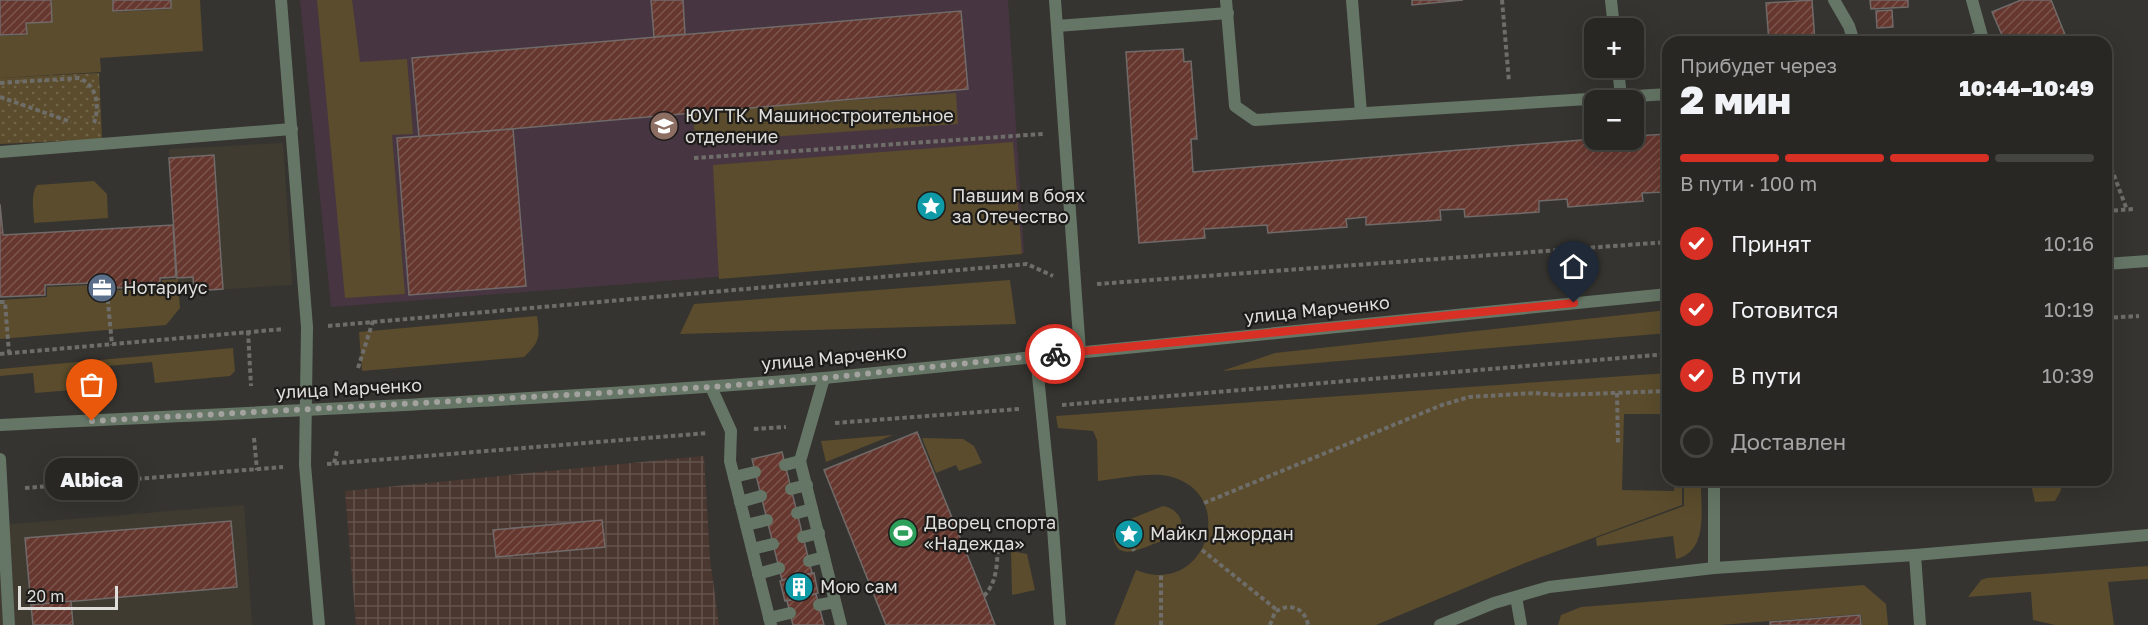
<!DOCTYPE html>
<html lang="ru">
<meta charset="utf-8">
<style>
body{margin:0;font-family:"Golos Text",sans-serif;background:#302f2c;color:#f1f3f6;height:100vh;display:flex;flex-direction:column;font-size:22px;white-space:nowrap}
*{box-sizing:border-box;margin:0}
p{font-size:20px;color:#a5a5a6}
.icon{flex:none;width:33px;height:33px;fill:none;stroke:currentColor;stroke-width:2;stroke-linecap:round;stroke-linejoin:round}
.map{position:relative;flex:1;overflow:hidden}
.drawer{position:absolute;left:1662px;top:36px;width:450px;height:450px;display:flex;flex-direction:column;background:#282724;border-radius:18px;box-shadow:0 6px 24px #0002,0 0 0 2px #444441}
.drawer>*{flex:none}
.controls{position:absolute;left:1584px;top:18px;display:grid;gap:12px}
.controls a{display:grid;place-items:center;width:60px;height:60px;border-radius:12px;background:#282724;box-shadow:0 6px 24px #0002,0 0 0 2px #444441;font-size:30px}
.scale{position:absolute;left:18px;bottom:15px;width:100px;box-sizing:border-box;padding-left:6px;border:3px solid #dfdedb;border-top:0;font-size:16px;line-height:21px;white-space:nowrap;color:#dfdedb;-webkit-text-stroke:4px #1d1c1a;paint-order:stroke}
.pin{position:absolute;display:grid;place-items:center;width:51px;height:51px;color:#fff;margin:-62px -26px;border-radius:50% 50% 50% 0;rotate:-45deg;box-shadow:0 0 6px #0007}
.pin .icon{rotate:45deg}
.courier{position:absolute;display:grid;place-items:center;width:60px;height:60px;margin:-30px;border:4px solid #d93025;border-radius:50%;background:#fff;color:#222;box-shadow:0 2px 8px #0007}
.bubble{position:absolute;height:42px;border-radius:18px;background:#282724;box-shadow:0 6px 24px #0002,0 0 0 2px #444441;font-size:20px;font-weight:800;line-height:42px;text-align:center}
.headline em{font-style:normal;font-weight:800}
.headline div{display:flex;flex-direction:column-reverse}
.headline{display:flex;align-items:center;justify-content:space-between;height:102px;padding:0 18px}
h1{font-size:39px;font-weight:800;line-height:45px}
.bar{display:grid;grid-template-columns:repeat(4,1fr);gap:9px 6px;align-content:center;height:72px;padding:0 18px}
.bar i{height:8px;border-radius:4px;background:#444441}
.bar .active{background:#d93025}
.bar p{grid-column:span 4}
ol{padding:0 18px;list-style:none}
li{display:flex;align-items:center;gap:18px;height:66px}
li p{margin-inline-start:auto}
li .icon{padding:6px;border-radius:50%;background:#d93025;color:#fff;stroke-width:4}
li:last-child{color:#a5a5a6}
li i{width:33px;height:33px;border:3px solid #444441;border-radius:50%}
.map>svg:first-child{display:block}
.built{fill:#403b31}
.industrial{fill:url(#industrial-grid)}
.education{fill:#473641}
.grass{fill:#5a4c2c}
.park{fill:url(#park-dots)}
.building{fill:url(#building-hatch);stroke:#706a69;stroke-width:1.5}
.lines{fill:none;stroke-linecap:round;stroke-linejoin:round}
.path{stroke:#6e6d69;stroke-width:4;stroke-dasharray:4.5 3;stroke-linecap:butt}
.service{stroke:#657666;stroke-width:12}
.tertiary{stroke:#657666;stroke-width:12}
.done{stroke:#a4a29f;stroke-width:6;stroke-dasharray:0 10.8}
.route{stroke:#d93025;stroke-width:8}
.labels{text-anchor:middle;stroke-width:4.5;stroke-linejoin:round;paint-order:stroke}
.poi-label{font-size:18px;fill:#dfdedb;stroke:#1d1c1a;text-anchor:start}
.street-label{font-size:18px;fill:#dfdedb;stroke:#1d1c1a}
</style>
<div class="map">
<svg width="2148" height="625" viewBox="0 0 2148 625">
<defs>
<pattern id="industrial-grid" width="8" height="8" patternUnits="userSpaceOnUse" patternTransform="scale(1.5)"><rect width="8" height="8" fill="#4a372f"/><path d="M0 4h8M4 0v8" fill="none" stroke="#64544d"/></pattern>
<pattern id="park-dots" width="8" height="8" patternUnits="userSpaceOnUse" patternTransform="scale(1.5)"><rect width="8" height="8" fill="#5a4c2c"/><path d="M2 2h.1M6 6h.1" fill="none" stroke="#71654a" stroke-width="1.8" stroke-linecap="round"/></pattern>
<pattern id="building-hatch" width="6" height="6" patternUnits="userSpaceOnUse" patternTransform="scale(1.5)"><rect width="6" height="6" fill="#66372e"/><path d="M-1 1l2-2M0 6l6-6M5 7l2-2" fill="none" stroke="#7b544c"/></pattern>
</defs>
<rect width="100%" height="100%" fill="#363430"/>
<g class="built">
<path d="M 283,143 L 292,285 L 178,292 L 169,149 Z"/>
<path d="M 244,505 L 252,625 L 0,625 L 0,525 Z"/>
</g>
<path class="industrial" d="M 704,456 L 710,559 L 719,625 L 356,625 L 345,491 Z"/>
<path class="education" d="M 300,0 L 1008,0 L 1024,253 L 331,307 Z"/>
<g class="grass">
<path d="M 52,0 L 113,0 L 114,12 L 171,9 L 171,0 L 200,0 L 203,51 L 100,58 L 101,72 L 0,78 L 0,36 L 27,35 L 27,23 L 52,23 Z"/>
<path d="M 317,0 L 352,0 L 360,62 L 407,59 L 413,134 L 392,135 L 405,294 L 345,298 Z"/>
<path d="M 956,93 L 958,124 L 695,142 L 693,111 Z"/>
<path d="M 1013,142 L 1022,254 L 719,279 L 713,165 Z"/>
<path d="M 94,181 L 107,194 L 108,218 L 34,223 C 34,211 30,195 37,185 Z"/>
<path d="M 178,279 L 180,308 L 166,325 L 0,339 L 0,300 L 47,297 L 47,287 L 90,285 L 92,292 L 162,287 L 162,280 Z"/>
<path d="M 1010,280 L 1016,324 L 680,334 L 694,304 Z"/>
<path d="M 1668,310 L 1668,333 L 1222,371 L 1275,353 Z"/>
<path d="M 537,316 C 540,337 540,342 524,357 L 362,371 L 359,332 Z"/>
<path d="M 233,348 L 235,371 L 230,376 L 155,383 L 152,362 L 108,366 L 110,387 L 35,393 L 33,373 L 0,376 L 0,369 Z"/>
<path d="M 1668,373 L 1668,414 L 1624,414 L 1622,490 L 1674,491 L 1675,480 L 1682,480 L 1682,505 L 1525,563 L 1376,625 L 1114,625 L 1136,570 C 1207,599 1240,492 1168,476 C 1149,472 1118,479 1098,481 L 1097,440 L 1093,431 L 1058,428 L 1056,416 Z"/>
<path d="M 893,435 L 826,462 L 821,441 Z"/>
<path d="M 922,438 L 963,439 L 974,446 L 982,463 L 959,471 L 956,465 L 936,473 Z"/>
<path d="M 1684,480 L 1701,480 C 1700,506 1710,551 1676,559 L 1673,536 L 1597,546 L 1596,538 L 1684,506 Z"/>
<path d="M 2030,480 L 2060,480 L 2061,490 L 2055,501 L 2035,502 Z"/>
<path d="M 1163,506 C 1176,508 1187,521 1178,533 C 1173,538 1163,540 1156,543 C 1140,549 1115,563 1113,534 L 1118,524 Z"/>
<path d="M 1011,551 L 1027,554 L 1035,590 L 1012,595 Z"/>
<path d="M 2148,566 L 2148,579 L 2108,582 L 2114,625 L 2055,625 L 2033,620 L 2031,592 L 1968,597 L 1981,580 L 1987,578 Z"/>
<path d="M 1864,585 L 1886,604 L 1888,625 L 1862,625 L 1861,614 L 1720,625 L 1558,625 L 1561,615 L 1581,607 Z"/>
</g>
<path class="park" d="M 99,73 L 102,139 L 0,144 L 0,78 Z"/>
<g class="building">
<path d="M 0,0 L 51,0 L 52,22 L 26,23 L 27,34 L 0,35 Z"/>
<path d="M 113,0 L 171,0 L 171,8 L 113,11 Z"/>
<path d="M 651,0 L 683,0 L 685,34 L 654,37 Z"/>
<path d="M 1412,0 L 1463,0 L 1412,5 Z"/>
<path d="M 1812,0 L 1815,42 L 1769,42 L 1766,3 Z"/>
<path d="M 1870,0 L 1908,0 L 1908,7 L 1871,9 Z"/>
<path d="M 2021,0 L 2051,0 L 2068,42 L 2005,42 L 1992,12 Z"/>
<path d="M 1892,10 L 1893,27 L 1877,28 L 1876,11 Z"/>
<path d="M 961,11 L 968,89 L 419,137 L 412,58 Z"/>
<path d="M 1183,49 L 1184,62 L 1191,61 L 1197,139 L 1191,139 L 1193,172 L 1594,139 L 1634,140 L 1634,136 L 1668,134 L 1668,200 L 1666,200 L 1665,192 L 1642,193 L 1643,201 L 1568,207 L 1567,199 L 1539,201 L 1539,212 L 1465,217 L 1464,209 L 1440,210 L 1441,220 L 1366,225 L 1366,217 L 1346,219 L 1347,227 L 1268,233 L 1267,225 L 1204,229 L 1205,238 L 1139,243 L 1126,52 Z"/>
<path d="M 513,129 L 526,286 L 409,295 L 397,138 Z"/>
<path d="M 214,155 L 223,289 L 194,291 L 193,277 L 177,278 L 169,158 Z"/>
<path d="M 0,204 L 3,235 L 173,225 L 176,277 L 160,278 L 160,286 L 92,289 L 92,283 L 45,285 L 45,295 L 0,297 Z"/>
<path d="M 917,432 L 984,596 L 995,625 L 886,625 L 824,470 Z"/>
<path d="M 782,452 L 812,573 L 782,580 L 752,459 Z"/>
<path d="M 602,520 L 605,547 L 496,557 L 493,530 Z"/>
<path d="M 231,521 L 237,587 L 31,605 L 25,538 Z"/>
<path d="M 814,573 L 818,593 L 785,601 L 780,581 Z"/>
<path d="M 816,594 L 824,625 L 793,625 L 787,601 Z"/>
<path d="M 71,601 L 73,625 L 33,625 L 31,605 Z"/>
<path d="M 1860,615 L 1861,625 L 1770,625 L 1770,622 Z"/>
</g>
<g class="lines">
<g class="path">
<path d="M 1502,0 L 1509,82"/>
<path d="M 0,83 L 79,78 C 97,85 100,106 94,123"/>
<path d="M 0,97 L 71,122"/>
<path d="M 2106,154 L 2127,210"/>
<path d="M 694,158 L 1043,134"/>
<path d="M 2106,211 L 2134,209"/>
<path d="M 1097,284 L 1668,242"/>
<path d="M 93,292 L 107,291 L 112,345"/>
<path d="M 0,302 L 5,302 L 9,353"/>
<path d="M 2106,318 L 2139,316"/>
<path d="M 328,326 L 1027,264 L 1053,276"/>
<path d="M 248,331 L 251,386"/>
<path d="M 0,354 L 284,329"/>
<path d="M 358,368 L 373,321"/>
<path d="M 1617,393 L 1618,445"/>
<path d="M 1062,405 L 1668,354"/>
<path d="M 835,423 L 1019,409"/>
<path d="M 754,429 L 786,427"/>
<path d="M 254,438 L 257,470"/>
<path d="M 334,463 L 337,451"/>
<path d="M 327,464 L 708,433"/>
<path d="M 25,488 L 283,467"/>
<path d="M 1204,503 L 1442,405 L 1469,397 L 1535,393 L 1559,395 L 1668,391"/>
<path d="M 1122,521 L 1134,551"/>
<path d="M 1202,550 L 1277,610"/>
<path d="M 984,596 C 998,581 997,562 998,542"/>
<path d="M 1161,625 L 1161,575"/>
<path d="M 1270,625 L 1275,612 C 1290,602 1305,608 1308,625"/>
</g>
<g class="service">
<path d="M 281,0 L 307,327 L 305,465 L 319,625"/>
<path d="M 1055,0 L 1080,352"/>
<path d="M 1226,0 L 1235,106 L 1255,120 L 1668,94"/>
<path d="M 1352,0 L 1361,113"/>
<path d="M 1611,0 L 1614,28"/>
<path d="M 1834,0 L 1849,26 L 1854,42"/>
<path d="M 1057,26 L 1228,13"/>
<path d="M 1967,42 L 1982,36 L 1972,0"/>
<path d="M 1618,68 L 1621,97"/>
<path d="M 0,152 L 292,129"/>
<path d="M 1036,356 L 1052,514 L 1060,625"/>
<path d="M 824,378 L 800,461 L 841,625"/>
<path d="M 711,387 L 731,431 L 730,461 L 771,625"/>
<path d="M 0,459 L 9,625"/>
<path d="M 785,465 L 800,461"/>
<path d="M 734,477 L 755,472"/>
<path d="M 791,489 L 807,485"/>
<path d="M 740,502 L 761,496"/>
<path d="M 797,513 L 812,509"/>
<path d="M 746,525 L 767,520"/>
<path d="M 803,537 L 819,533"/>
<path d="M 752,549 L 773,544"/>
<path d="M 1915,555 L 1920,625"/>
<path d="M 809,561 L 824,557"/>
<path d="M 1714,568 L 1714,480"/>
<path d="M 758,574 L 779,568"/>
<path d="M 1516,597 L 1521,625"/>
<path d="M 819,605 L 835,602"/>
<path d="M 769,618 L 790,613"/>
<path d="M 1440,625 L 1494,603 L 1549,587 L 1714,568 L 1915,555 L 2148,535"/>
</g>
<g class="tertiary">
<path d="M 2106,264 L 2148,261"/>
<path d="M 0,425 C 275,411 550,400 824,378 L 1668,294"/>
</g>
</g>
<g class="lines">
<path class="done" d="M 92,421 L 711,387 L 824,378 L 1055,354"/>
<path class="route" d="M 1055,354 L 1574,303"/>
</g>
<defs>
<g id="university-disc" transform="scale(1.5)"><circle r="9.5" fill="#8d6e63" stroke="#1d1c1a"/><path d="M0-5L7-2L0 1L-7-2ZM-4 1L0 2.5L4 1V4Q0 6-4 4Z" fill="#fff"/></g>
<g id="sight-disc" transform="scale(1.5)"><circle r="9.5" fill="#0f9aa8" stroke="#1d1c1a"/><path d="M0-6L1.8-2.2L6-1.7L2.9 1.2L3.7 5.4L0 3.3L-3.7 5.4L-2.9 1.2L-6-1.7L-1.8-2.2Z" fill="#fff"/></g>
<g id="office-disc" transform="scale(1.5)"><circle r="9.5" fill="#5c6f8a" stroke="#1d1c1a"/><path d="M-6-3h4V-5.5h4V-3h4V5H-6ZM-1-4.5V-3h2v-1.5ZM-6 0V1H6V0Z" fill="#fff"/></g>
<g id="stadium-disc" transform="scale(1.5)"><circle r="9.5" fill="#2e9e5b" stroke="#1d1c1a"/><path d="M0-5a6.5 5 0 1 0 0 10a6.5 5 0 1 0 0-10ZM-3.5-1.8h7v3.6h-7Z" fill="#fff"/></g>
<g id="building-disc" transform="scale(1.5)"><circle r="9.5" fill="#0f9aa8" stroke="#1d1c1a"/><path d="M-4-6H4V6H1V3H-1V6H-4ZM-2.5-4.3h1.7v1.8h-1.7ZM.8-4.3h1.7v1.8H.8ZM-2.5-1h1.7V.8h-1.7ZM.8-1h1.7V.8H.8Z" fill="#fff"/></g>
</defs>
<g fill-rule="evenodd">
<use href="#university-disc" x="664" y="126"/>
<use href="#sight-disc" x="931" y="206"/>
<use href="#office-disc" x="102" y="288"/>
<use href="#stadium-disc" x="903" y="533"/>
<use href="#sight-disc" x="1129" y="534"/>
<use href="#building-disc" x="799" y="587"/>
</g>
<g class="labels">
<g class="poi-label">
<text x="685" y="122">ЮУГТК. Машиностроительное<tspan x="685" dy="21">отделение</tspan></text>
<text x="952" y="202">Павшим в боях<tspan x="952" dy="21">за Отечество</tspan></text>
<text x="123" y="294">Нотариус</text>
<text x="924" y="529">Дворец спорта<tspan x="924" dy="21">«Надежда»</tspan></text>
<text x="1150" y="540">Майкл Джордан</text>
<text x="820" y="593">Мою сам</text>
</g>
<g class="street-label">
<text transform="translate(1317 310) rotate(-6)" y="6">улица Марченко</text>
<text transform="translate(834 358) rotate(-5)" y="6">улица Марченко</text>
<text transform="translate(349 389) rotate(-3)" y="6">улица Марченко</text>
</g>
</g>
</svg>
<div class="controls">
<a>+</a>
<a>−</a>
</div>
<div class="scale">20 m</div>
<div class="pin" style="left:92px;top:421px;background:#ea580c"><svg class="icon" aria-label="bag" viewBox="0 0 24 24"><path d="M5 8h14l-1 12H6zM9 8a3 3 0 0 1 6 0"/></svg></div>
<div class="pin" style="left:1574px;top:303px;background:#1f2937"><svg class="icon" aria-label="home" viewBox="0 0 24 24"><path d="M3 11l9-7 9 7M6 9v11h12V9"/></svg></div>
<div class="courier" style="left:1055px;top:354px"><svg class="icon" aria-label="bike" viewBox="0 0 24 24"><circle cx="6" cy="16" r="4"/><circle cx="18" cy="16" r="4"/><path d="M6 16l4-8h5l3 8M10 8l3 8H6M13 5h3"/></svg></div>
<div class="bubble" style="left:45px;top:458px;width:93px">Albica</div>
<section class="drawer">
<div class="headline"><div><h1>2 мин</h1><p>Прибудет через</p></div><em>10:44–10:49</em></div>
<div class="bar"><i class="active"></i><i class="active"></i><i class="active"></i><i></i><p>В пути · 100 m</p></div>
<ol>
<li><svg class="icon" aria-label="check" viewBox="0 0 24 24"><path d="M5 12l5 5 9-10"/></svg>Принят<p>10:16</p></li>
<li><svg class="icon" aria-label="check" viewBox="0 0 24 24"><path d="M5 12l5 5 9-10"/></svg>Готовится<p>10:19</p></li>
<li><svg class="icon" aria-label="check" viewBox="0 0 24 24"><path d="M5 12l5 5 9-10"/></svg>В пути<p>10:39</p></li>
<li><i></i>Доставлен</li>
</ol>
</section>
</div>
